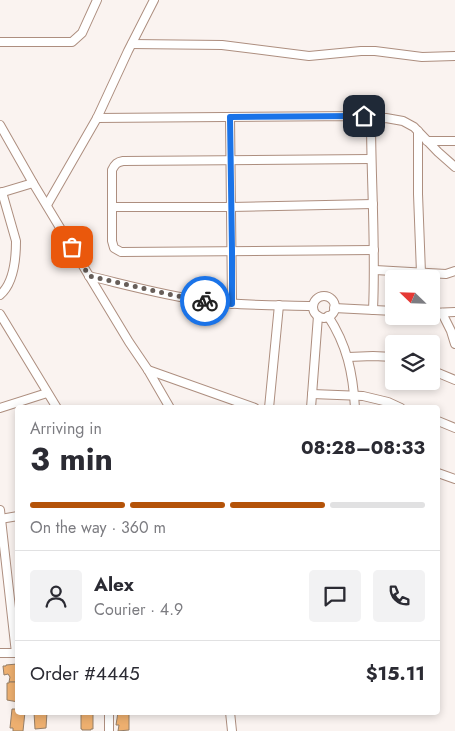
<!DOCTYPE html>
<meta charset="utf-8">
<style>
body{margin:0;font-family:Jost,sans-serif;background:#f2f2f3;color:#2b2b33;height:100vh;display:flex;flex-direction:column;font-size:19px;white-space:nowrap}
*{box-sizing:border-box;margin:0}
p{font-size:16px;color:#7c7c81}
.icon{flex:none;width:28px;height:28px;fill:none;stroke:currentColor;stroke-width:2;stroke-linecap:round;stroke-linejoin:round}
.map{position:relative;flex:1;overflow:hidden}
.panel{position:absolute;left:15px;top:405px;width:425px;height:310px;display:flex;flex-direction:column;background:#fff;border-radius:5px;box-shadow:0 2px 8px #0003}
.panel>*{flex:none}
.needle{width:32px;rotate:293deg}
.controls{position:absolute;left:385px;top:270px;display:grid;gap:10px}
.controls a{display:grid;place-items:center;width:55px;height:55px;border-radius:5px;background:#fff;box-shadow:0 2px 8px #0003;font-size:25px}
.pin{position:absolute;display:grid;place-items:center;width:42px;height:42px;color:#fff;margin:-21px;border-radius:10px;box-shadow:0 2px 8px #0006}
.courier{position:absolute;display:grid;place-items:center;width:50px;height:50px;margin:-25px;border:4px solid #1a73e8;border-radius:50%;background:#fff;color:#222;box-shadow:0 1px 6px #0007}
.overview em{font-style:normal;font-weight:700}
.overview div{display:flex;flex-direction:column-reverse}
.overview{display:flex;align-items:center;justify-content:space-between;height:85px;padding:0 15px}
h1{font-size:32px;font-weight:700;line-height:38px}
.bar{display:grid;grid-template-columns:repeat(4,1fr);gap:8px 5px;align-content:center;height:60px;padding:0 15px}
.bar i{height:6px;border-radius:4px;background:#e1e1e2}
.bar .active{background:#b45309}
.bar p{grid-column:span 4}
.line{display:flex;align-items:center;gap:12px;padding:0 15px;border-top:1px solid #e1e1e2}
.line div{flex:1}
.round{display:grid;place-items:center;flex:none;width:52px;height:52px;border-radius:5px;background:#f2f2f3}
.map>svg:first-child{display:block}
.building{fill:#edaf6f;stroke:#957e67}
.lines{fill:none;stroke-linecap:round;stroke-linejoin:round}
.minor-casing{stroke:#ad8e7f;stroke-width:10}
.minor{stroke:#fff;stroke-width:8}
.done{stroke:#675e59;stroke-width:5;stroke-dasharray:0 9}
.route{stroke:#1a73e8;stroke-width:6}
</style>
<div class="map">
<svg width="455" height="731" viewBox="0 0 455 731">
<rect width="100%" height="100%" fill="#faf3f0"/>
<g class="building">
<path d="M 17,664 L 18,682 L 9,682 L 10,677 L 8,674 L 4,675 L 3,666 L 6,666 L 6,665 Z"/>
<path d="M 9,682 L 18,682 L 18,702 L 7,700 L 7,683 L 9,683 Z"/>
<path d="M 12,709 L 18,709 L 18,712 L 25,712 L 23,731 L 13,731 L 13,728 L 10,728 Z"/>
<path d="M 34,712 L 47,712 L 46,728 L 35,729 Z"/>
<path d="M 81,712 L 93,712 L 93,729 L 91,729 L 91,730 L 82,730 L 82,729 L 81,729 Z"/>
<path d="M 118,712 L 129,713 L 129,730 L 118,731 L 119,725 L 116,725 Z"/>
</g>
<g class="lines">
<g class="minor-casing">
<g id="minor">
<path d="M 0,42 L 72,42 L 82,33 L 97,0"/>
<path d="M 132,44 L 222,45 L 309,56 L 361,51 L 375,51 L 422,57 L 455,56"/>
<path d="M 230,117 L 232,304"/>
<path d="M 97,118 L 360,116 L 371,119 L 386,118 L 403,121 L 414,127 L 438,152 L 455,167"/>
<path d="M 371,119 C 371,182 376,246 373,310"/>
<path d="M 0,125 L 33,183 L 129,342 L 148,370 L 170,408"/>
<path d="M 418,131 L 418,194 L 421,273"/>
<path d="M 427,141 L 455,141"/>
<path d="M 371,159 L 123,161 C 117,162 115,164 112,170 L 112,241 L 114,248 L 121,252 L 374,250"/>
<path d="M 0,193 L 33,183"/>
<path d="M 47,205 L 97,118 L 128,51 L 154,0"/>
<path d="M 112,207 L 231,207 L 373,204"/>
<path d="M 375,270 L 446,274 L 455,271"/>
<path d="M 89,276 C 127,285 166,296 205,301 C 241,306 277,305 313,306"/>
<path d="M 0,295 C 14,283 16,258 16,241 L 2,192"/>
<circle cx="324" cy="307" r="11"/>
<path d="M 334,308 L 394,311"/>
<path d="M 431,313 L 455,312"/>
<path d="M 442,313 L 451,331 L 455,344"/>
<path d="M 0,314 L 57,408"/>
<path d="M 328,316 C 347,345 353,373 355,408"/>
<path d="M 348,357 L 373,356 L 394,357"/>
<path d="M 148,370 L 255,408"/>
<path d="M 431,370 L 455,380"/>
<path d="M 312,394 L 363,396 L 388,402 L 401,408"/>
<path d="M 0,408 L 47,393"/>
<path d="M 269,408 L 279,305"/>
<path d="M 311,408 L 318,316"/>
<path d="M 438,421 L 455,428"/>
<path d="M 438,473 L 455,479"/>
<path d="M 0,510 L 16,653"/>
<path d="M 0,519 L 18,516"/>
<path d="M 0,653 L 18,653"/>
<path d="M 230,712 L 232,731"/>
<path d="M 109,731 L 109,712"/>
</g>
</g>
<use href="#minor" class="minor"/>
</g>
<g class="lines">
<path class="done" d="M 72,247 L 89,276 L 173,295 L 205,301"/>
<path class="route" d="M 205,301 L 232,304 L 232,251 L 230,117 L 360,116 L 364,116"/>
</g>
</svg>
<div class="controls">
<a><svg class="needle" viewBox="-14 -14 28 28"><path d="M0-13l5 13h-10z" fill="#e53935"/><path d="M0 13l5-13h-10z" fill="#7c7c81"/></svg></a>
<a><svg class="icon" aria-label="layers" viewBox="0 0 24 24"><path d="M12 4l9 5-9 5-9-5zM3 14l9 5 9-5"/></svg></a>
</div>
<div class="pin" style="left:72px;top:247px;background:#ea580c"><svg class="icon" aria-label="bag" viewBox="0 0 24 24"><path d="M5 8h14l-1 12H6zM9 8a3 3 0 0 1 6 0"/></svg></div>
<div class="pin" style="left:364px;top:116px;background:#1f2937"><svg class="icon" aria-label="home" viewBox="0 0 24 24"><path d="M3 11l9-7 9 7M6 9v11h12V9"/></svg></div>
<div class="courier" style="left:205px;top:301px"><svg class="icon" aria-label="bike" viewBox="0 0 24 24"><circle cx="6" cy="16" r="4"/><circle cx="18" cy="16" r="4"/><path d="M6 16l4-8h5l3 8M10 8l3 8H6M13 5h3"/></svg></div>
<section class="panel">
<div class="overview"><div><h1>3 min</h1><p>Arriving in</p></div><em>08:28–08:33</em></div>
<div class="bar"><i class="active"></i><i class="active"></i><i class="active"></i><i></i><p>On the way · 360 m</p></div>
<div class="line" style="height:90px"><a class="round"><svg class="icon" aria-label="person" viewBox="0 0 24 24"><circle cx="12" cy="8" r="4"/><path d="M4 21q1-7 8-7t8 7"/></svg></a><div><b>Alex</b><p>Courier · 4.9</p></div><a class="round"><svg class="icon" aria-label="chat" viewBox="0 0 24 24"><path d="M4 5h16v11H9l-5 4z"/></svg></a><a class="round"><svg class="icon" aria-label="phone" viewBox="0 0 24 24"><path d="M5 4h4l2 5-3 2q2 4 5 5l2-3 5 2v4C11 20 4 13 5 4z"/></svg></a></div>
<div class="line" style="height:65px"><div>Order #4445</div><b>$15.11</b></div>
</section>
</div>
